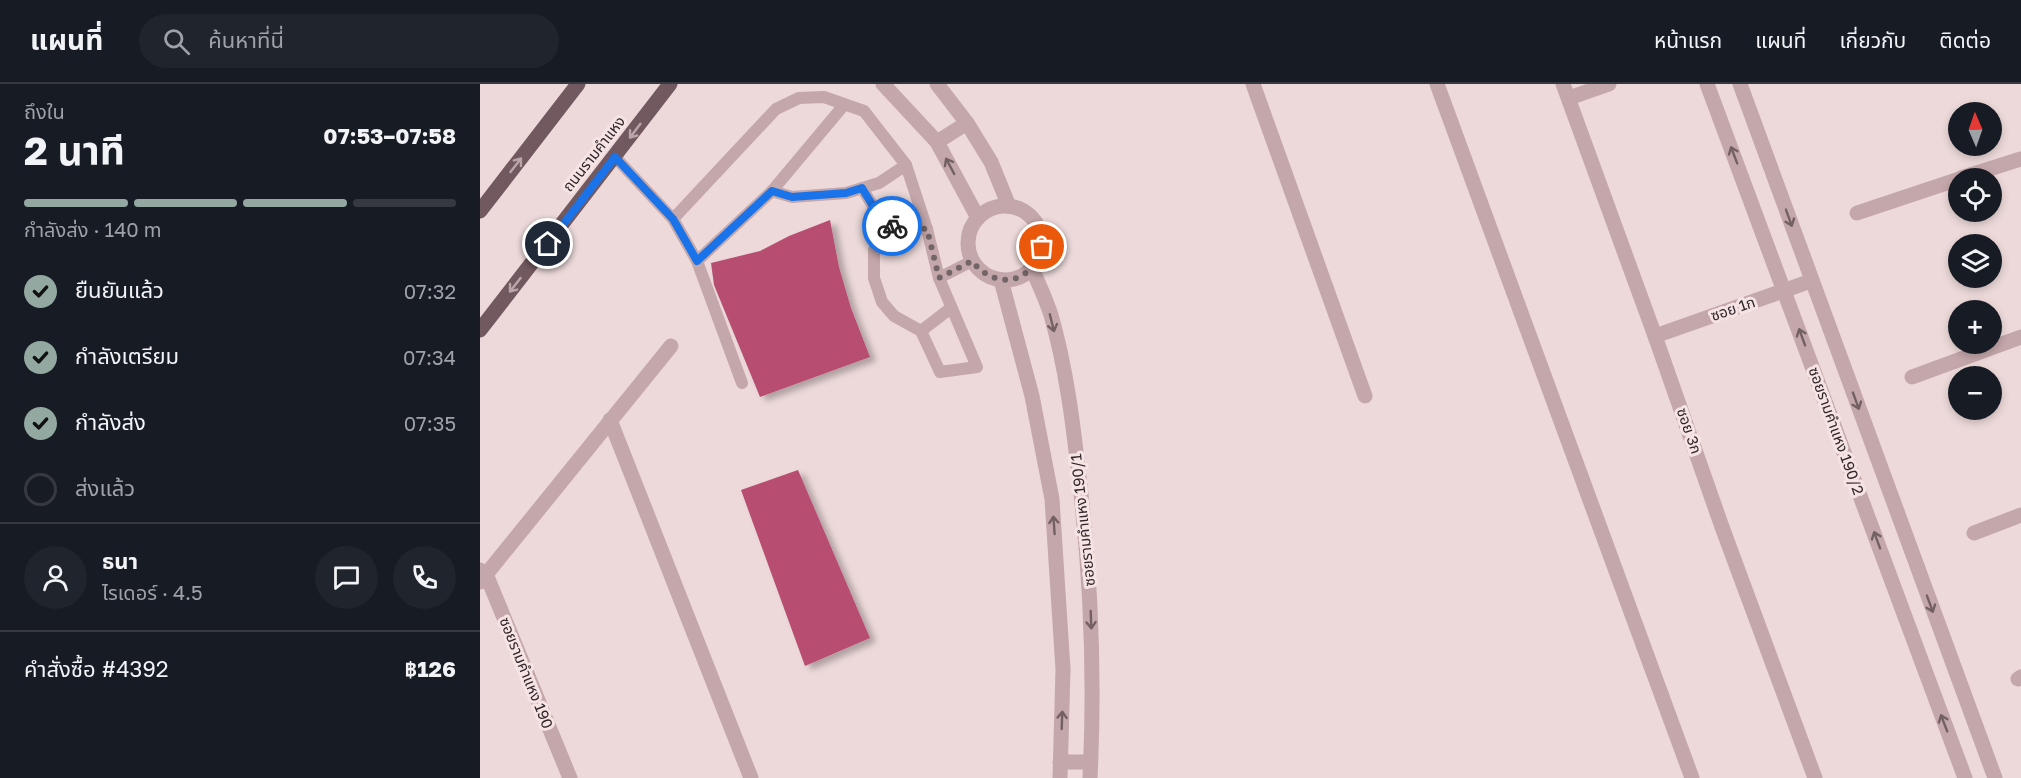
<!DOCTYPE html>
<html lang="th">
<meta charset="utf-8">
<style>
body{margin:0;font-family:"Golos Text","Noto Sans Thai",sans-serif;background:#20242c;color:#f1f3f6;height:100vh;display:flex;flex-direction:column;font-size:22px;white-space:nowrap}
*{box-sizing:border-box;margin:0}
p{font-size:20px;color:#9ea1a6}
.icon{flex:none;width:33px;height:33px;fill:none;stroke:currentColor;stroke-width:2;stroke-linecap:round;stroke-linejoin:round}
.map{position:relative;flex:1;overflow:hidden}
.details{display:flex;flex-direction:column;background:#171b24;width:480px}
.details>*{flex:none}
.needle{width:39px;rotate:358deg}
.tools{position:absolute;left:1468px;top:18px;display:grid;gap:12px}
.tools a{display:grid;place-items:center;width:54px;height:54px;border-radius:50%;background:#171b24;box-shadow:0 3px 9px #0003;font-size:30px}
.pin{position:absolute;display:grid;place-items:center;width:51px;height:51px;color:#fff;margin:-26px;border:3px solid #fff;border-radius:50%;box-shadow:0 2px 6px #0007}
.courier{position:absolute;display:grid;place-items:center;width:60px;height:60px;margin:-30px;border:4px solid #1a73e8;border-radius:50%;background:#fff;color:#222;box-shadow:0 2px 8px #0007}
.head em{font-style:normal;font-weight:700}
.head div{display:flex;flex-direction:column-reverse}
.head{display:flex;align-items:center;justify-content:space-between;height:102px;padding:0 24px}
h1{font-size:39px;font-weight:700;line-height:45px}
.bar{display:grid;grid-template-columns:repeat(4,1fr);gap:9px 6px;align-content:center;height:72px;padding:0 24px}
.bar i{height:8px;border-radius:4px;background:#363941}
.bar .selected{background:#93a8a0}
.bar p{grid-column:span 4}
.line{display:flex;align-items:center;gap:15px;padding:0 24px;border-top:2px solid #363941}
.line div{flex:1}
.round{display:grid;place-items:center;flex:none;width:63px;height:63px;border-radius:32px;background:#20242c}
ol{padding:0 24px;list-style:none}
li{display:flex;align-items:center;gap:18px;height:66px}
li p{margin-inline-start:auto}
li .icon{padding:6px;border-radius:50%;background:#93a8a0;color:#111;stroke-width:4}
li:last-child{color:#9ea1a6}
li i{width:33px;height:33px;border:3px solid #363941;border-radius:50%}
header{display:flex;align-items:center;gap:36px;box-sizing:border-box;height:84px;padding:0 30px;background:#171b24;border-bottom:2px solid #363941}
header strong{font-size:28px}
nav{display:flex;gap:33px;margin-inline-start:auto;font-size:21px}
.search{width:420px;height:54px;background:#20242c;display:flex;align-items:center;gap:15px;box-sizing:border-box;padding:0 21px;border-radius:33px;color:#9ea1a6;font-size:22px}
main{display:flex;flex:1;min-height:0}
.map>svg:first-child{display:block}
.building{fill:#b74d71;filter:url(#shadow)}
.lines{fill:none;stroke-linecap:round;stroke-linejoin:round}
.service{stroke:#c4a7aa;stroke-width:12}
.minor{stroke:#c4a7aa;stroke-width:15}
.primary{stroke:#71595f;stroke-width:15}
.oneway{stroke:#baa5a9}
.oneway2{stroke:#736063}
.done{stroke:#736567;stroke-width:6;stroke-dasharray:0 10.8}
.route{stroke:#1a73e8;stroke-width:8}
.labels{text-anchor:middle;stroke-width:6;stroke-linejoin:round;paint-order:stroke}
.street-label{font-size:15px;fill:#312629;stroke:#f6e4e5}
</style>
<header>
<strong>แผนที่</strong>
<div class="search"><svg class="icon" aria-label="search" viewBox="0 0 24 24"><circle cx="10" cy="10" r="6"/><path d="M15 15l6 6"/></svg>ค้นหาที่นี่</div>
<nav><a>หน้าแรก</a><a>แผนที่</a><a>เกี่ยวกับ</a><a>ติดต่อ</a></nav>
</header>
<main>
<section class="details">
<div class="head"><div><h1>2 นาที</h1><p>ถึงใน</p></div><em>07:53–07:58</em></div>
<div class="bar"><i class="selected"></i><i class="selected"></i><i class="selected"></i><i></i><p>กำลังส่ง · 140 m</p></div>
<ol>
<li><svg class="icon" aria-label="check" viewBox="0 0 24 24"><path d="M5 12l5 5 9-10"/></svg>ยืนยันแล้ว<p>07:32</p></li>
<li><svg class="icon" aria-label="check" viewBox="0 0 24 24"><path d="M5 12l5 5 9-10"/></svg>กำลังเตรียม<p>07:34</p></li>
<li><svg class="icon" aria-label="check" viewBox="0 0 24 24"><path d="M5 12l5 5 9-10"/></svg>กำลังส่ง<p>07:35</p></li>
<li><i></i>ส่งแล้ว</li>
</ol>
<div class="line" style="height:108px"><a class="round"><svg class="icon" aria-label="person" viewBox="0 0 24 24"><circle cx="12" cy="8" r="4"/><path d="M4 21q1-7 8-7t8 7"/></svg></a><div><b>ธนา</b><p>ไรเดอร์ · 4.5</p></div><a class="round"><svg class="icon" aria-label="chat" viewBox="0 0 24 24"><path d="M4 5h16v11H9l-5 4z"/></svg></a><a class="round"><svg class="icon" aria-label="phone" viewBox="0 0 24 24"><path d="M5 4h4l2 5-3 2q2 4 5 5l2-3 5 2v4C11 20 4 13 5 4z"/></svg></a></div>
<div class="line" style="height:78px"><div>คำสั่งซื้อ #4392</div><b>฿126</b></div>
</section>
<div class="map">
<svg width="1541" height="694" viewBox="0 0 1541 694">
<defs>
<filter id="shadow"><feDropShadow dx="6" dy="4" stdDeviation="3" flood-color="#0004"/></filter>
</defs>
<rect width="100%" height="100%" fill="#edd9da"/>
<g class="building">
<path d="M 350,136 L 359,183 L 371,224 L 390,273 L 280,313 L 234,201 L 231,179 L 280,167 L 309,152 Z"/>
<path d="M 318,386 L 390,554 L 325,582 L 261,406 Z"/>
</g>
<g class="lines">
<g class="service">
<path d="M 135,73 L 193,135 L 217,177 L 292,107 L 312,113 L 366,109 L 399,99 L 426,81"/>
<path d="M 292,107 L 364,21"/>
<path d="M 193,135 L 296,25 L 319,14 L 344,13 L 384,27 L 426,81 L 447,145 L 459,194 L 497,283 L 460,288 L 441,247 L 414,232 L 402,218 L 394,194 L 394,166 L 405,142 L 382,104"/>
<path d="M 405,142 L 447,145"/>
<path d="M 217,177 L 262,299"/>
<path d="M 459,194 L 492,177"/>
<path d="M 441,247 L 471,224"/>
</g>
<g class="minor">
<path d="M 403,0 L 457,58 L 498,134"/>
<path d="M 457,0 L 487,39 L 511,78 L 529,122"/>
<path d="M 773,0 L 885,312"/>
<path d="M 957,0 L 1212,694"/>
<path d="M 1083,0 L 1175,252 L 1242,443 L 1335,694"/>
<path d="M 1227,0 L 1485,694"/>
<path d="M 1260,0 L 1515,694"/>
<path d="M 1089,14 L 1129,0"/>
<path d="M 457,58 L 487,39"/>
<path d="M 1481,94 L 1541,75"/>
<circle cx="525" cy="159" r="37"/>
<path d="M 1377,129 L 1479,95"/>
<path d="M 552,184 C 558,199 566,215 571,231 C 586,283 593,339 599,393 C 611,493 615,593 610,694"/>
<path d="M 521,196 L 552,312 L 572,415 L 583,585 L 580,694"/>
<path d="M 1175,252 L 1331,197"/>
<path d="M 1432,293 L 1541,253"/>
<path d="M 130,336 L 271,694"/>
<path d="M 1494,449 L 1541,431"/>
<path d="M 0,486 L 6,490 L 90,694"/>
<path d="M 0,498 L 191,262"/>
<path d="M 1538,595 L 1541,593"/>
<path d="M 580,678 L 610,678"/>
</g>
<g class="primary">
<path d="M 0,127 L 98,0"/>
<path d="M 0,246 L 190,0"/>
</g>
</g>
<defs><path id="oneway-shaft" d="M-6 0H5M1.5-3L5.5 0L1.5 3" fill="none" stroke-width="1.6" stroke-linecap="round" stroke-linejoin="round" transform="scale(1.5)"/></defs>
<g class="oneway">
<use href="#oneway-shaft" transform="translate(155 47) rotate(127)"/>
<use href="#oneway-shaft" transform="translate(36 81) rotate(-52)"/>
<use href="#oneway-shaft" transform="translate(35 201) rotate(128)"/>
</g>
<g class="oneway2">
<use href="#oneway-shaft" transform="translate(1254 71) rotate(-111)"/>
<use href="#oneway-shaft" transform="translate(470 82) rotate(-118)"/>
<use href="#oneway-shaft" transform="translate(1309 134) rotate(70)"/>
<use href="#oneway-shaft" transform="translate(572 239) rotate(76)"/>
<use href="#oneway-shaft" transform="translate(1322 253) rotate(-110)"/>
<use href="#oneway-shaft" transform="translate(1376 317) rotate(70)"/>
<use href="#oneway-shaft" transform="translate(574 441) rotate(-94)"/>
<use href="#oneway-shaft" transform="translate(1397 456) rotate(-110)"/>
<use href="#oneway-shaft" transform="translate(1450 520) rotate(70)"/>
<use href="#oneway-shaft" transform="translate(611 536) rotate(88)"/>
<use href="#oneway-shaft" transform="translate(582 636) rotate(-88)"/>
<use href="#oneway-shaft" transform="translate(1464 639) rotate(-111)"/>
</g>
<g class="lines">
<path class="done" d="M 412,142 L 447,145 L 459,194 L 492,177 C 516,207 552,200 562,163"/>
<path class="route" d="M 68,160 L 135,73 L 193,135 L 217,177 L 292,107 L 312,113 L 366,109 L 382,104 L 405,142 L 412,142"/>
</g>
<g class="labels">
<g class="street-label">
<text transform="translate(114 70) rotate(-52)" y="5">ถนนรามคำแหง</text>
<text transform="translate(1253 225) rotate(-19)" y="5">ซอย 1ก</text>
<text transform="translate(1209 347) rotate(71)" y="5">ซอย 3ก</text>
<text transform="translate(1356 347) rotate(70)" y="5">ซอยรามคำแหง 190/2</text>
<text transform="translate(603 436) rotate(-96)" y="5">ซอยรามคำแหง 190/1</text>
<text transform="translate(46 589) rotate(68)" y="5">ซอยรามคำแหง 190</text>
</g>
</g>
</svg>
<div class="tools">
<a><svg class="needle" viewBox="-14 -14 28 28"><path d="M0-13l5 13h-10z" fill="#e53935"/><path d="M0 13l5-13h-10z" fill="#9ea1a6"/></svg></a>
<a><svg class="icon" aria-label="locate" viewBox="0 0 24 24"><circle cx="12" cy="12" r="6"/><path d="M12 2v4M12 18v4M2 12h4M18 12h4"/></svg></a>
<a><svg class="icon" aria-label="layers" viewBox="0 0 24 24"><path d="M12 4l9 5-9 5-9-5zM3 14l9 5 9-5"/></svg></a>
<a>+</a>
<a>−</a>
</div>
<div class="pin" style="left:562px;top:163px;background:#ea580c"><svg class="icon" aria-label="bag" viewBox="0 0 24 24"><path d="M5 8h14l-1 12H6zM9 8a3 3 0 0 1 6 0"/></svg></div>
<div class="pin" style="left:68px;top:160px;background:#1f2937"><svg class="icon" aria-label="home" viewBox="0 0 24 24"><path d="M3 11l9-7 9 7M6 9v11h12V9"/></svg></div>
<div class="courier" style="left:412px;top:142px"><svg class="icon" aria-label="bike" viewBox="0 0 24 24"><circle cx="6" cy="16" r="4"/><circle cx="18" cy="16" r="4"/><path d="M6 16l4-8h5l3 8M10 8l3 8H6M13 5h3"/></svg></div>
</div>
</main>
